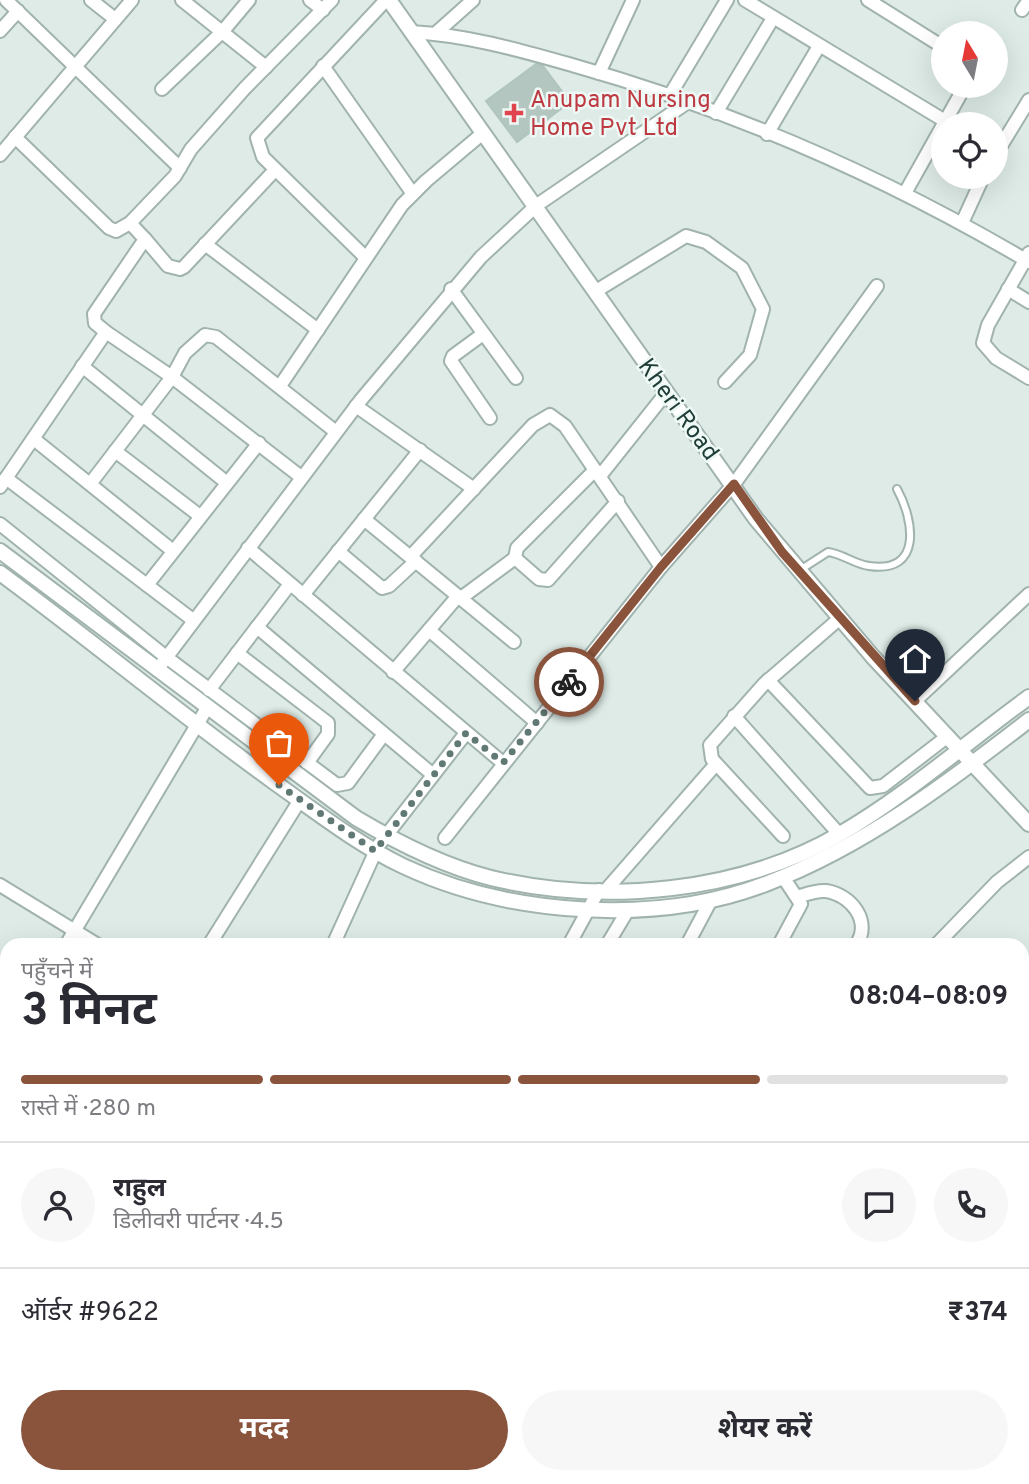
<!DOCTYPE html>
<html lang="hi">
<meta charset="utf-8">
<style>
body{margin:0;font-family:Overpass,"Noto Sans Devanagari",sans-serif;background:#f7f7f7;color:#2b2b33;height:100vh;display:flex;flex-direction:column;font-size:26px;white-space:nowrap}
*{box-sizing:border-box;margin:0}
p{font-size:23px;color:#7c7c81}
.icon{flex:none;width:38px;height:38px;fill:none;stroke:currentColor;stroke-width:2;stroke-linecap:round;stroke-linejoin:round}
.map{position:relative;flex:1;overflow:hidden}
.side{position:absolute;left:0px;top:938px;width:1029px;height:546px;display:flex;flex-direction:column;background:#fff;border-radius:21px 21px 0 0;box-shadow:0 7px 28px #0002}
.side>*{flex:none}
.needle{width:46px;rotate:350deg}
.buttons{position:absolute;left:931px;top:21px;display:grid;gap:14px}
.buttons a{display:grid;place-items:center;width:77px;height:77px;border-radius:50%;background:#fff;box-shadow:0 7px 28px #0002;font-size:35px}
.pin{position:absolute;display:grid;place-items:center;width:60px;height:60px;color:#fff;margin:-72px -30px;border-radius:50% 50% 50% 0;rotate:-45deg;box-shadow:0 0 7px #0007}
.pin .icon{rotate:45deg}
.courier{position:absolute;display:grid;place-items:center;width:70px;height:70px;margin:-35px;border:5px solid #8a543c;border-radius:50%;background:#fff;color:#222;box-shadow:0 2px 9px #0007}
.head em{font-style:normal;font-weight:700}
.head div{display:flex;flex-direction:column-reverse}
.head{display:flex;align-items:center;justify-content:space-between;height:119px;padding:0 21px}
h1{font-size:46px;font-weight:700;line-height:52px}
.bar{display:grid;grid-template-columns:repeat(4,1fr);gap:10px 7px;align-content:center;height:84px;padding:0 21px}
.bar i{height:9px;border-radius:5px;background:#e1e1e2}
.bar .active{background:#8a543c}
.bar p{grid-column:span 4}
.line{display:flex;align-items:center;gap:18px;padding:0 21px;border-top:2px solid #e1e1e2}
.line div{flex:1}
.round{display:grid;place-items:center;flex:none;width:74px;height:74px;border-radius:37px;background:#f7f7f7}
.action{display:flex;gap:14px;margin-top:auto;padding:14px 21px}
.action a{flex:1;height:80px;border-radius:42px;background:#8a543c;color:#fff;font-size:28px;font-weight:700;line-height:80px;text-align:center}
.action a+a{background:#f7f7f7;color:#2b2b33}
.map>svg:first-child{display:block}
.building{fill:#b3c6c0;stroke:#b0c5be;stroke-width:2}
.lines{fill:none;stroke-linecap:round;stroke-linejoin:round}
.service-casing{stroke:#a1b3ae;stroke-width:10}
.minor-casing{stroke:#a1b3ae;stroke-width:16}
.tertiary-casing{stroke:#a1b3ae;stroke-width:18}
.service{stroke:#fff;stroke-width:6}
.minor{stroke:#fff;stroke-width:12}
.tertiary{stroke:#fff;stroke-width:14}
.rail-casing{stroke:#577873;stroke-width:6}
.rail{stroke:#eef8f4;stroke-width:3.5;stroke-dasharray:10;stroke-linecap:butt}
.done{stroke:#617974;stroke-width:7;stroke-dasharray:0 12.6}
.route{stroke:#8a543c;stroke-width:9}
.health-dot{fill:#e0444e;stroke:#eef8f4;stroke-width:2.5}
.labels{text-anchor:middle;stroke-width:5;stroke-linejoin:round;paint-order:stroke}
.health-label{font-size:24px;fill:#be3a42;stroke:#eef8f4;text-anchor:start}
.street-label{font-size:24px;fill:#1e3c37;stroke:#eef8f4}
</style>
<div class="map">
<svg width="1029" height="1484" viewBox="0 0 1029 1484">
<rect width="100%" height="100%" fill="#deebe6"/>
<path class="building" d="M 536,64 L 543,66 L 570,102 L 517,142 L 486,101 Z"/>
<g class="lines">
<g class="service-casing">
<path id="service" d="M 800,570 L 828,552 C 843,554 854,564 869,566 C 923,574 914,520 897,489"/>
</g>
<g class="minor-casing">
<g id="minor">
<path d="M 6,0 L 180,168"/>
<path d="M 91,0 L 115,19"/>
<path d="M 182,0 L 266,67"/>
<path d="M 310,0 L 323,10"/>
<path d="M 745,0 L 945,121"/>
<path d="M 868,0 L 943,47"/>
<path d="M 1022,10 L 1029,0"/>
<path d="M 0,31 L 18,11"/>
<path d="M 411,32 C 467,35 519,50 572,65 C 732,110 887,178 1029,262"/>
<path d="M 436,33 L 473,0"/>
<path d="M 323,66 L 413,194"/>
<path d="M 599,73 L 633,0"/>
<path d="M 162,89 L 223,31 L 249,0"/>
<path d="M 670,95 L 727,0"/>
<path d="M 716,113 L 773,18"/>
<path d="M 767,134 L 819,46"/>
<path d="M 15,137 L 109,228 L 116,231 L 130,223"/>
<path d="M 996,154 L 1029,100"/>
<path d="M 0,155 L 132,0"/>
<path d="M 905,193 L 965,86"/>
<path d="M 962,223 L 983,177"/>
<path d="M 145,239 L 168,266 L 180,269 L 184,267 L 275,170"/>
<path d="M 205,244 L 318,330"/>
<path d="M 1029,253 L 988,325 L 983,343 L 996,358 L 1029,378"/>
<path d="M 365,257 L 263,157 L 257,138 L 386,0"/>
<path d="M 451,289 L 516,378"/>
<path d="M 1008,289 L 1029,302"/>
<path d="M 596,291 L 686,236 L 706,242 L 742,268 L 763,309 L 750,355 L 725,382"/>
<path d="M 106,332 L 172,377 L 301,477"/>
<path d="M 483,334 L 453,356 L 451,361 L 490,418"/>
<path d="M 82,366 L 227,483"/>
<path d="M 280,386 L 402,205 L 426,181 L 483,133"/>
<path d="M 356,406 L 474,489"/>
<path d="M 35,440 L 173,551"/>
<path d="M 115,451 L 200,516"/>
<path d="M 595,470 L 517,548 L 515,558 L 539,579 L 548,580 L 618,501"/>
<path d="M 600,476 L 666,393"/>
<path d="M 6,478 L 193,620"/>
<path d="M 90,484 L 172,377 L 185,353 L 205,335 L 216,337 L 336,432"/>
<path d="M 0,487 L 106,332 L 95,323 L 94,314 L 145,239 L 130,223 L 175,176 L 191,149 L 245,88 L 332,0"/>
<path d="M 364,519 L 514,642"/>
<path d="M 0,524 L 166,657 L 337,785 L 348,783 L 384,734"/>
<path d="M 248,548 L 503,763"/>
<path d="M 338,551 L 382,588 L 389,586 L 416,561"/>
<path d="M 411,556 L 533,425 L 550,415 L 565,426 L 661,567"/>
<path d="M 147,585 L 259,443"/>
<path d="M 303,595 L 420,450"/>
<path d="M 461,598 L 515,558"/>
<path d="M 257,627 L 432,774"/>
<path d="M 429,630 L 537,723"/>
<path d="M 237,653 L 328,723 L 328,734 L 307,763"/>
<path d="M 157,670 L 360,401 L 481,257 L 537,205 L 688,102"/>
<path d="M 393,672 L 458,596"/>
<path d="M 768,680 L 870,788 L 883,786 L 948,736"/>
<path d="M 209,690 L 290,584"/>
<path d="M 915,701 L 1029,594"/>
<path d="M 734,716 L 839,834"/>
<path d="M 783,836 L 712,759 L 710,745 L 764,684 L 839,619"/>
<path d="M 445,838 L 661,567 L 734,484 L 877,286"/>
<path d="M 0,885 L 98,945"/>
<path d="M 606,890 L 716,764"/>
<path d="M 797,897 C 807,894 816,890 826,891 C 852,895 872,922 856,945"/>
<path d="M 211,942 L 300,800"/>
<path d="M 66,945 L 207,708"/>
<path d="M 333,945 L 378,846 L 466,733"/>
<path d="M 569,945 L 599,890"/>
<path d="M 607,945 L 628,910"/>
<path d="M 687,945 L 711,900"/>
<path d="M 779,945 L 801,904 L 783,877"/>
<path d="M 936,945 L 997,882 L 1029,857"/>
<path d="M 0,1059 L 7,1047"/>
<path d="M 0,1069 L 7,1073"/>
<path d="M 1022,1118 L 1029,1112"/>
<path d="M 1022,1399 L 1029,1404"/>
<path d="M 810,1477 L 822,1484"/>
<path d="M 574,1484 L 578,1477"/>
<path d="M 633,1484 L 637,1477"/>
<path d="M 702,1484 L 706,1477"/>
<path d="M 836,1484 L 840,1477"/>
<path d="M 967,1484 L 971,1477"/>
<path d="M 1025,1484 L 1029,1478"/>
</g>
</g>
<g class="tertiary-casing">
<g id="tertiary">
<path d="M 389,0 L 756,519 L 873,657 L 1029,824"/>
<path d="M 0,551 L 356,818 C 398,843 443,866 491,878 C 604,905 739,893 840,834 C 907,795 967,742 1029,697"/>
<path d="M 0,573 C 92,641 181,715 274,782 C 315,811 357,844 403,866 C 509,916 658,926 768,883 C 863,847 949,782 1029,720"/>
</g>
</g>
<use href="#service" class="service"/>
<use href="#minor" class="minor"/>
<use href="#tertiary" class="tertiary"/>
<g class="rail-casing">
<g id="rail">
<path d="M 0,1242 L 7,1254"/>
<path d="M 137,1477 L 141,1484"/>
</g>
</g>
<use href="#rail" class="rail"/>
</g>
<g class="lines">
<path class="done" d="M 279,785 L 375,851 L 466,733 L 503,763 L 569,682"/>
<path class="route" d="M 569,682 L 661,567 L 734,484 L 782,552 L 915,701"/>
</g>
<path class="health-dot" d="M510.5 102.5h7v7h7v7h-7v7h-7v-7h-7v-7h7z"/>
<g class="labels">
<g class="health-label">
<text x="530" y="107">Anupam Nursing<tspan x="530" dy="28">Home Pvt Ltd</tspan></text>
</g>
<g class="street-label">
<text transform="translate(679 409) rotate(54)" y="8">Kheri Road</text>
</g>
</g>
</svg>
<div class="buttons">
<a><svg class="needle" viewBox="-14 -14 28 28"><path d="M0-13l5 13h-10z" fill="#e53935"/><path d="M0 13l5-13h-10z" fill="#7c7c81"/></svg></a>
<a><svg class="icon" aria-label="locate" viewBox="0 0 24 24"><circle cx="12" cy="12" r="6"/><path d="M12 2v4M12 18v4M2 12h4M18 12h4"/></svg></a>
</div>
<div class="pin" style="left:279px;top:785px;background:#ea580c"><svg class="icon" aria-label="bag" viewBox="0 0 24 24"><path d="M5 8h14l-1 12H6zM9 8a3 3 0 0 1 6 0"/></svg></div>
<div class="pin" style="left:915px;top:701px;background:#1f2937"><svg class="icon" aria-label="home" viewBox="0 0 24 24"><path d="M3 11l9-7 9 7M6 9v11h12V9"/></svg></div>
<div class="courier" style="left:569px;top:682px"><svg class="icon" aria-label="bike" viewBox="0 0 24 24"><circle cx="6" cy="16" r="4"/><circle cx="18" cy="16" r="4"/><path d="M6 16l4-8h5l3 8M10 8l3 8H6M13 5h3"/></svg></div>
<section class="side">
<div class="head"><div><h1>3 मिनट</h1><p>पहुँचने में</p></div><em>08:04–08:09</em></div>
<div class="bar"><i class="active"></i><i class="active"></i><i class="active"></i><i></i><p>रास्ते में · 280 m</p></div>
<div class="line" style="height:126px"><a class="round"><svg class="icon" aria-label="person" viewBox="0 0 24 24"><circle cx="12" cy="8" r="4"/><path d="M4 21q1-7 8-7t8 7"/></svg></a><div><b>राहुल</b><p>डिलीवरी पार्टनर · 4.5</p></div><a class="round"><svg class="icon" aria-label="chat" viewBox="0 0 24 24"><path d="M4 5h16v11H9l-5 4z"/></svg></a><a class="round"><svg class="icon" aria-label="phone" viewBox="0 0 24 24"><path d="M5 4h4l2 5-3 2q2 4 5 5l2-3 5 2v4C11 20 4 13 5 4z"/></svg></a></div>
<div class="line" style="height:91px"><div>ऑर्डर #9622</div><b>₹374</b></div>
<div class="action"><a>मदद</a><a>शेयर करें</a></div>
</section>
</div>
